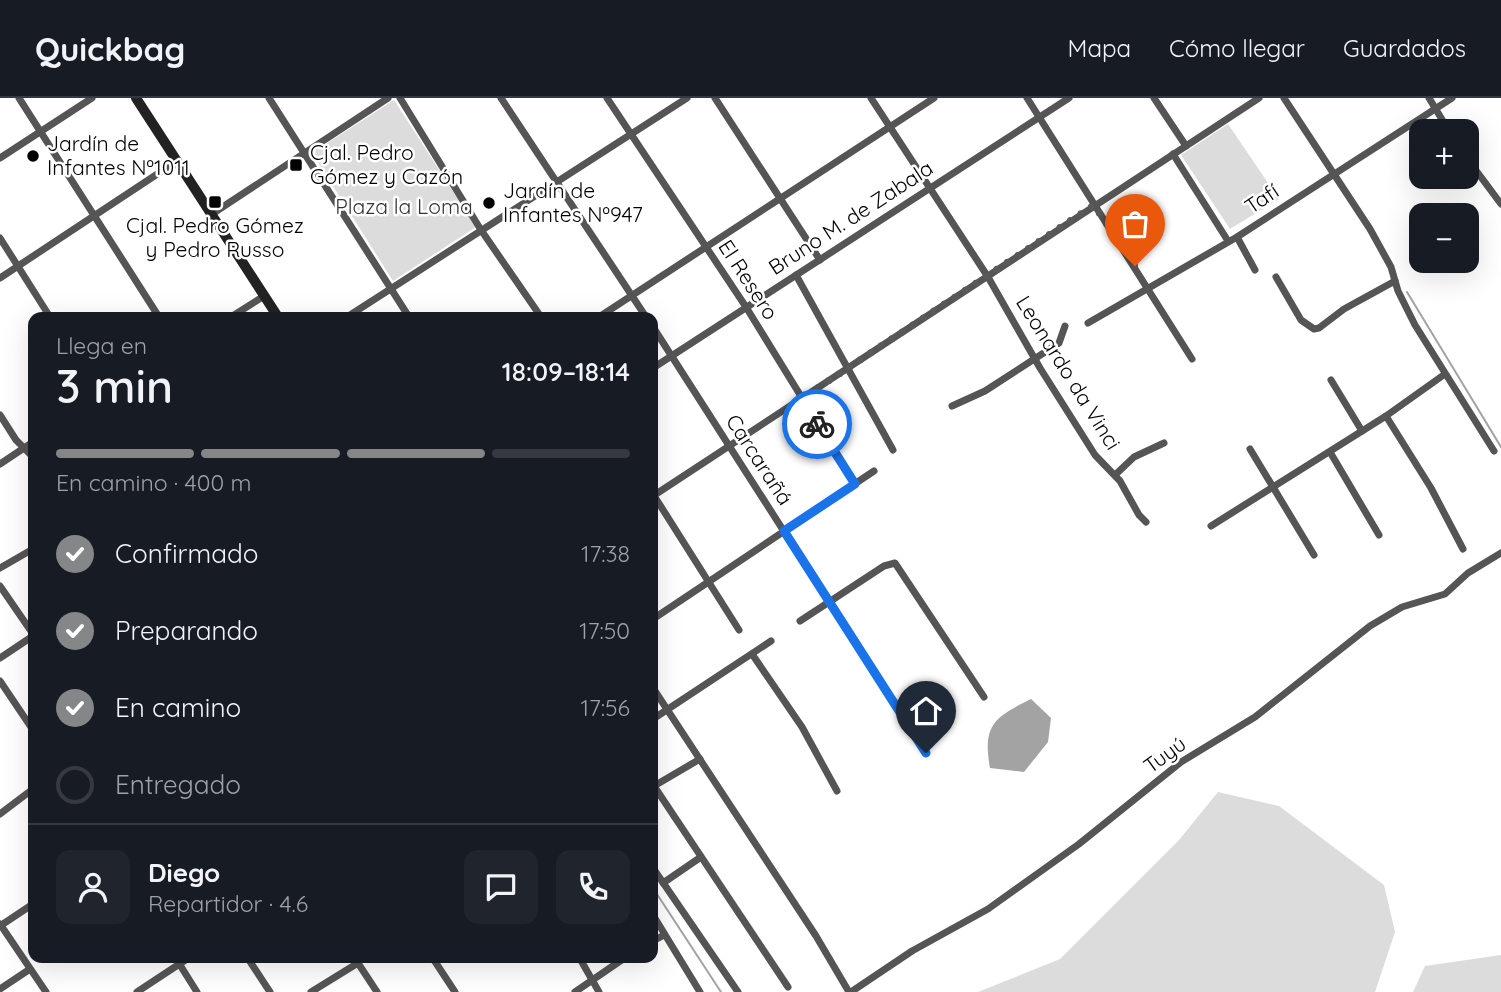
<!DOCTYPE html>
<html lang="es">
<meta charset="utf-8">
<style>
body{margin:0;font-family:Quicksand,sans-serif;background:#20242c;color:#f1f3f6;height:100vh;display:flex;flex-direction:column;font-size:26px;white-space:nowrap}
*{box-sizing:border-box;margin:0}
p{font-size:23px;color:#9ea1a6}
.icon{flex:none;width:38px;height:38px;fill:none;stroke:currentColor;stroke-width:2;stroke-linecap:round;stroke-linejoin:round}
.map{position:relative;flex:1;overflow:hidden}
.side{position:absolute;left:28px;top:214px;width:630px;height:651px;display:flex;flex-direction:column;background:#171b24;border-radius:14px;box-shadow:0 7px 28px #0002}
.side>*{flex:none}
.controls{position:absolute;left:1409px;top:21px;display:grid;gap:14px}
.controls a{display:grid;place-items:center;width:70px;height:70px;border-radius:14px;background:#171b24;box-shadow:0 7px 28px #0002;font-size:35px}
.pin{position:absolute;display:grid;place-items:center;width:60px;height:60px;color:#fff;margin:-72px -30px;border-radius:50% 50% 50% 0;rotate:-45deg;box-shadow:0 0 7px #0007}
.pin .icon{rotate:45deg}
.courier{position:absolute;display:grid;place-items:center;width:70px;height:70px;margin:-35px;border:5px solid #1a73e8;border-radius:50%;background:#fff;color:#222;box-shadow:0 2px 9px #0007}
.overview em{font-style:normal;font-weight:600}
.overview div{display:flex;flex-direction:column-reverse}
.overview{display:flex;align-items:center;justify-content:space-between;height:119px;padding:0 28px}
h1{font-size:46px;font-weight:600;line-height:52px}
.bar{display:grid;grid-template-columns:repeat(4,1fr);gap:10px 7px;align-content:center;height:84px;padding:0 28px}
.bar i{height:9px;border-radius:5px;background:#363941}
.bar .active{background:#858687}
.bar p{grid-column:span 4}
.line{display:flex;align-items:center;gap:18px;padding:0 28px;border-top:2px solid #363941}
.line div{flex:1}
.round{display:grid;place-items:center;flex:none;width:74px;height:74px;border-radius:14px;background:#20242c}
ol{padding:0 28px;list-style:none}
li{display:flex;align-items:center;gap:21px;height:77px}
li p{margin-inline-start:auto}
li .icon{padding:7px;border-radius:50%;background:#858687;color:#fff;stroke-width:4}
li:last-child{color:#9ea1a6}
li i{width:38px;height:38px;border:4px solid #363941;border-radius:50%}
header{display:flex;align-items:center;gap:42px;box-sizing:border-box;height:98px;padding:0 35px;background:#171b24;border-bottom:2px solid #363941}
header strong{font-size:33px}
nav{display:flex;gap:38px;margin-inline-start:auto;font-size:24px}
.map>svg:first-child{display:block}
.green{fill:#dcdcdc}
.water{fill:#a3a3a3}
.lines{fill:none;stroke-linecap:round;stroke-linejoin:round}
.stream{stroke:#a3a3a3;stroke-width:2}
.street{stroke:#555;stroke-width:7}
.secondary{stroke:#222;stroke-width:10}
.done{stroke:#595959;stroke-width:7;stroke-dasharray:0 12.6}
.route{stroke:#1a73e8;stroke-width:9}
.poi-dot{fill:#000;stroke:#fff;stroke-width:2.5}
.labels{text-anchor:middle;stroke-width:5;stroke-linejoin:round;paint-order:stroke}
.poi-label{font-size:21px;fill:#000;stroke:#fff;text-anchor:start}
.street-label{font-size:21px;fill:#000;stroke:#fff}
.park-label{font-size:21px;fill:#333;stroke:#fff}
</style>
<header>
<strong>Quickbag</strong>
<nav><a>Mapa</a><a>Cómo llegar</a><a>Guardados</a></nav>
</header>
<div class="map">
<svg width="1501" height="894" viewBox="0 0 1501 894">
<rect width="100%" height="100%" fill="#fff"/>
<g class="green">
<path d="M 394,2 L 476,129 L 393,183 L 312,55 Z"/>
<path d="M 1228,26 L 1279,101 L 1230,131 L 1181,57 Z"/>
<path d="M 1218,694 L 1279,708 L 1384,787 L 1395,834 L 1375,894 L 978,894 L 1060,861 L 1179,742 Z"/>
<path d="M 1501,857 L 1501,894 L 1413,894 L 1425,868 Z"/>
</g>
<path class="water" d="M 1031,601 L 1051,620 L 1048,644 L 1024,674 L 990,670 C 982,626 995,619 1031,601 Z"/>
<g class="lines">
<g class="stream">
<path d="M 1407,194 L 1501,349"/>
<path d="M 653,790 L 721,894"/>
</g>
<g class="street">
<path d="M 19,0 L 159,219"/>
<path d="M 269,0 L 409,219"/>
<path d="M 400,0 L 481,132 L 541,219"/>
<path d="M 501,0 L 646,219"/>
<path d="M 607,0 L 746,209 L 855,386"/>
<path d="M 715,0 L 820,162"/>
<path d="M 871,0 L 988,179 L 1040,270 L 1095,357 L 1120,383 L 1139,417 L 1146,424"/>
<path d="M 1027,0 L 1192,261"/>
<path d="M 1154,0 L 1186,48"/>
<path d="M 1284,0 L 1370,131 L 1391,169 L 1398,193 L 1415,227 L 1494,353"/>
<path d="M 1429,0 L 1449,33"/>
<path d="M 1173,56 L 1228,143"/>
<path d="M 1466,59 L 1501,106"/>
<path d="M 0,60 L 92,0"/>
<path d="M 212,116 L 388,0"/>
<path d="M 1237,139 L 1255,172"/>
<path d="M 0,140 L 50,219"/>
<path d="M 796,177 L 893,352"/>
<path d="M 1276,179 L 1301,222 L 1314,231 L 1319,230 L 1344,211 L 1395,183"/>
<path d="M 0,180 L 177,63"/>
<path d="M 231,219 L 264,198"/>
<path d="M 347,219 L 687,0"/>
<path d="M 599,219 L 934,0"/>
<path d="M 1088,225 L 1237,139 L 1452,0"/>
<path d="M 653,229 L 926,655"/>
<path d="M 653,270 L 1069,0"/>
<path d="M 1331,282 L 1362,333"/>
<path d="M 952,308 L 985,293 L 1059,245 L 1065,228"/>
<path d="M 0,317 L 16,342 L 33,359"/>
<path d="M 1386,318 L 1431,390 L 1463,451"/>
<path d="M 1250,351 L 1314,457"/>
<path d="M 1330,354 L 1379,437"/>
<path d="M 0,366 L 33,344"/>
<path d="M 1115,377 L 1134,359 L 1164,345"/>
<path d="M 653,396 L 739,532"/>
<path d="M 653,398 L 1259,0"/>
<path d="M 1211,428 L 1386,318 L 1445,276"/>
<path d="M 0,470 L 33,451"/>
<path d="M 0,488 L 33,536"/>
<path d="M 653,521 L 874,373"/>
<path d="M 800,523 L 884,468 L 895,465 L 984,599"/>
<path d="M 752,556 L 802,629 L 837,693"/>
<path d="M 0,560 L 33,538"/>
<path d="M 0,583 L 33,632"/>
<path d="M 653,590 L 816,838 L 849,894"/>
<path d="M 653,621 L 771,543"/>
<path d="M 700,661 L 654,688 L 788,889"/>
<path d="M 0,716 L 33,691"/>
<path d="M 653,770 L 738,894"/>
<path d="M 663,785 L 701,759"/>
<path d="M 653,817 L 700,894"/>
<path d="M 0,826 L 46,894"/>
<path d="M 0,828 L 33,806"/>
<path d="M 653,843 L 664,837"/>
<path d="M 175,859 L 197,894"/>
<path d="M 247,859 L 270,894"/>
<path d="M 354,859 L 377,894"/>
<path d="M 432,859 L 455,894"/>
<path d="M 579,859 L 599,894"/>
<path d="M 0,891 L 30,871"/>
<path d="M 137,894 L 190,859"/>
<path d="M 311,894 L 358,865"/>
<path d="M 575,894 L 626,859"/>
<path d="M 851,894 L 912,853 L 988,811 L 1079,746 L 1181,664 L 1255,619 L 1370,528 L 1402,509 L 1445,496 L 1468,475 L 1501,455"/>
</g>
<path class="secondary" d="M 136,0 L 278,219"/>
</g>
<g class="lines">
<path class="done" d="M 817,326 L 801,301 L 1094,107 L 1135,168"/>
<path class="route" d="M 817,326 L 855,386 L 784,433 L 926,655"/>
</g>
<g class="poi-dot">
<circle cx="33" cy="58" r="7"/>
<rect x="289" y="60" width="14" height="14" rx="3.5"/>
<rect x="208" y="97" width="14" height="14" rx="3.5"/>
<circle cx="489" cy="105" r="7"/>
</g>
<g class="labels">
<g class="poi-label">
<text x="47" y="53">Jardín de<tspan x="47" dy="24">Infantes Nº1011</tspan></text>
<text x="310" y="62">Cjal. Pedro<tspan x="310" dy="24">Gómez y Cazón</tspan></text>
<text x="503" y="100">Jardín de<tspan x="503" dy="24">Infantes Nº947</tspan></text>
<text x="215" y="135" text-anchor="middle">Cjal. Pedro Gómez<tspan x="215" dy="24">y Pedro Russo</tspan></text>
</g>
<g class="street-label">
<text transform="translate(1262 101) rotate(-34)" y="7">Tafí</text>
<text transform="translate(851 120) rotate(-33)" y="7">Bruno M. de Zabala</text>
<text transform="translate(748 182) rotate(57)" y="7">El Resero</text>
<text transform="translate(1068 275) rotate(58)" y="7">Leonardo da Vinci</text>
<text transform="translate(759 362) rotate(57)" y="7">Carcarañá</text>
<text transform="translate(1165 657) rotate(-36)" y="7">Tuyú</text>
</g>
<g class="park-label">
<text x="404" y="116">Plaza la Loma</text>
</g>
</g>
</svg>
<div class="controls">
<a>+</a>
<a>−</a>
</div>
<div class="pin" style="left:1135px;top:168px;background:#ea580c"><svg class="icon" aria-label="bag" viewBox="0 0 24 24"><path d="M5 8h14l-1 12H6zM9 8a3 3 0 0 1 6 0"/></svg></div>
<div class="pin" style="left:926px;top:655px;background:#1f2937"><svg class="icon" aria-label="home" viewBox="0 0 24 24"><path d="M3 11l9-7 9 7M6 9v11h12V9"/></svg></div>
<div class="courier" style="left:817px;top:326px"><svg class="icon" aria-label="bike" viewBox="0 0 24 24"><circle cx="6" cy="16" r="4"/><circle cx="18" cy="16" r="4"/><path d="M6 16l4-8h5l3 8M10 8l3 8H6M13 5h3"/></svg></div>
<section class="side">
<div class="overview"><div><h1>3 min</h1><p>Llega en</p></div><em>18:09–18:14</em></div>
<div class="bar"><i class="active"></i><i class="active"></i><i class="active"></i><i></i><p>En camino · 400 m</p></div>
<ol>
<li><svg class="icon" aria-label="check" viewBox="0 0 24 24"><path d="M5 12l5 5 9-10"/></svg>Confirmado<p>17:38</p></li>
<li><svg class="icon" aria-label="check" viewBox="0 0 24 24"><path d="M5 12l5 5 9-10"/></svg>Preparando<p>17:50</p></li>
<li><svg class="icon" aria-label="check" viewBox="0 0 24 24"><path d="M5 12l5 5 9-10"/></svg>En camino<p>17:56</p></li>
<li><i></i>Entregado</li>
</ol>
<div class="line" style="height:126px"><a class="round"><svg class="icon" aria-label="person" viewBox="0 0 24 24"><circle cx="12" cy="8" r="4"/><path d="M4 21q1-7 8-7t8 7"/></svg></a><div><b>Diego</b><p>Repartidor · 4.6</p></div><a class="round"><svg class="icon" aria-label="chat" viewBox="0 0 24 24"><path d="M4 5h16v11H9l-5 4z"/></svg></a><a class="round"><svg class="icon" aria-label="phone" viewBox="0 0 24 24"><path d="M5 4h4l2 5-3 2q2 4 5 5l2-3 5 2v4C11 20 4 13 5 4z"/></svg></a></div>
</section>
</div>
